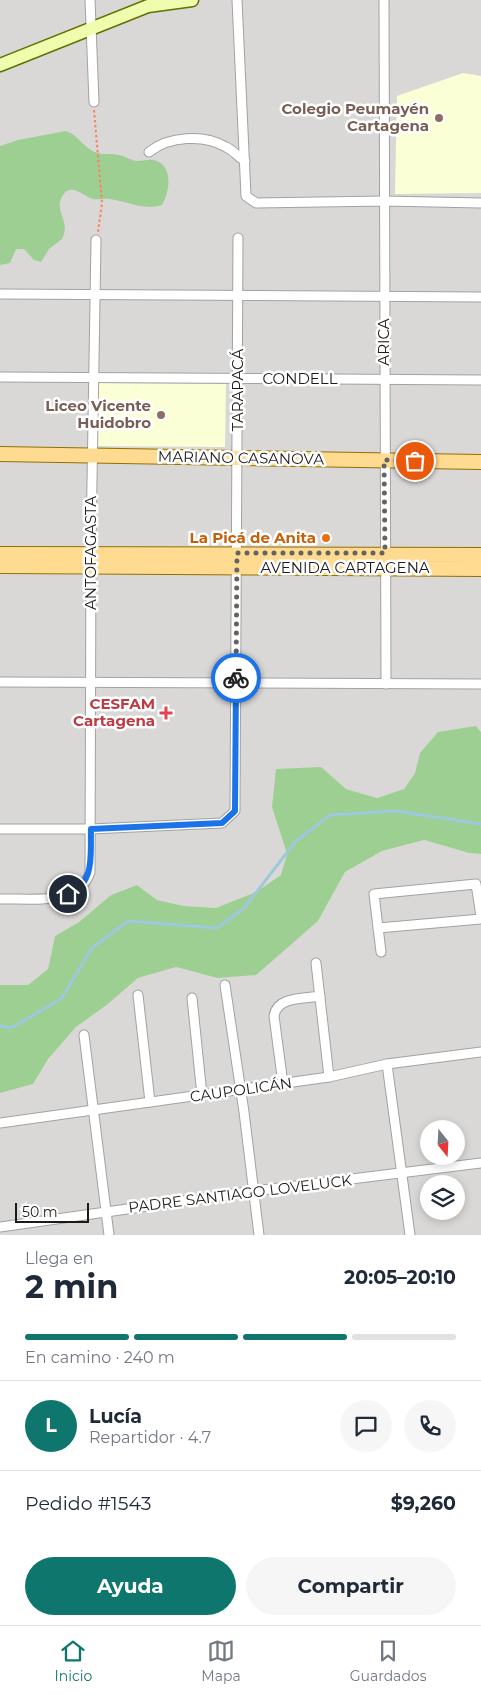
<!DOCTYPE html>
<html lang="es">
<meta charset="utf-8">
<style>
body{margin:0;font-family:Montserrat,sans-serif;background:#f6f6f7;color:#1f2937;height:100vh;display:flex;flex-direction:column;font-size:19px;white-space:nowrap}
*{box-sizing:border-box;margin:0}
p{font-size:16px;color:#747a83}
.icon{flex:none;width:28px;height:28px;fill:none;stroke:currentColor;stroke-width:2;stroke-linecap:round;stroke-linejoin:round}
.map{position:relative;height:1235px;overflow:hidden}
.details{display:flex;flex-direction:column;background:#fff;flex:1}
.details>*{flex:none}
.needle{width:32px;rotate:162deg}
.buttons{position:absolute;left:420px;top:1120px;display:grid;gap:10px}
.buttons a{display:grid;place-items:center;width:45px;height:45px;border-radius:50%;background:#fff;box-shadow:0 2px 8px #0003;font-size:25px}
.scale{position:absolute;left:15px;bottom:12px;width:74px;box-sizing:border-box;padding-left:5px;border:2px solid #1b1b1b;border-top:0;font-size:14px;line-height:18px;white-space:nowrap;color:#1b1b1b;-webkit-text-stroke:4px #fff;paint-order:stroke}
.pin{position:absolute;display:grid;place-items:center;width:42px;height:42px;color:#fff;margin:-21px;border:2px solid #fff;border-radius:50%;box-shadow:0 1px 5px #0007}
.courier{position:absolute;display:grid;place-items:center;width:50px;height:50px;margin:-25px;border:4px solid #1a73e8;border-radius:50%;background:#fff;color:#222;box-shadow:0 1px 6px #0007}
.headline em{font-style:normal;font-weight:700}
.headline div{display:flex;flex-direction:column-reverse}
.headline{display:flex;align-items:center;justify-content:space-between;height:85px;padding:0 25px}
h1{font-size:32px;font-weight:700;line-height:38px}
.bar{display:grid;grid-template-columns:repeat(4,1fr);gap:8px 5px;align-content:center;height:60px;padding:0 25px}
.bar i{height:6px;border-radius:4px;background:#e0e1e3}
.bar .current{background:#0f766e}
.bar p{grid-column:span 4}
.line{display:flex;align-items:center;gap:12px;padding:0 25px;border-top:1px solid #e0e1e3}
.line div{flex:1}
.round{display:grid;place-items:center;flex:none;width:52px;height:52px;border-radius:26px;background:#f6f6f7}
.action{display:flex;gap:10px;margin-top:auto;padding:10px 25px}
.action a{flex:1;height:58px;border-radius:30px;background:#0f766e;color:#fff;font-size:20px;font-weight:700;line-height:58px;text-align:center}
.action a+a{background:#f6f6f7;color:#1f2937}
.menu{display:flex;justify-content:space-around;align-items:center;height:70px;border-top:1px solid #e0e1e3;background:#fff;font-size:14px;color:#747a83}
.menu a{display:grid;justify-items:center;gap:2px}
.menu .current{color:#0f766e}
.map>svg:first-child{display:block}
.residential{fill:#d9d8d7;fill-rule:evenodd}
.education{fill:#fbffd6}
.forest{fill:#9ecf92}
.lines{fill:none;stroke-linecap:round;stroke-linejoin:round}
.stream{stroke:#9dc8dd;stroke-width:3}
.street-casing{stroke:#a2a2a2;stroke-width:11}
.secondary-casing{stroke:#5b7300;stroke-width:15}
.primary-casing{stroke:#917000;stroke-width:16}
.path{stroke:#ff7f5e;stroke-width:2;stroke-dasharray:2.5 2.5;stroke-linecap:butt}
.street{stroke:#fff;stroke-width:9}
.secondary{stroke:#f0fcae;stroke-width:12}
.primary{stroke:#ffdb92;stroke-width:14}
.done{stroke:#646360;stroke-width:5;stroke-dasharray:0 9}
.route{stroke:#1a73e8;stroke-width:6}
.education-dot{fill:#8d6e63;stroke:#fff;stroke-width:2}
.food-dot{fill:#e8710a;stroke:#fff;stroke-width:2}
.health-dot{fill:#e0444e;stroke:#fff;stroke-width:2}
.labels{text-anchor:middle;stroke-width:5;stroke-linejoin:round;paint-order:stroke}
.education-label{font-size:15px;font-weight:bold;fill:#785e54;stroke:#fff;text-anchor:end}
.street-label{font-size:15px;fill:#1b1b1b;stroke:#fff}
.food-label{font-size:15px;font-weight:bold;fill:#c56008;stroke:#fff;text-anchor:end}
.health-label{font-size:15px;font-weight:bold;fill:#be3a42;stroke:#fff;text-anchor:end}
</style>
<div class="map">
<svg width="481" height="1235" viewBox="0 0 481 1235">
<rect width="100%" height="100%" fill="#edeadf"/>
<g class="residential">
<path d="M 0,0 L 481,0 L 481,732 L 476,726 L 421,753 L 415,773 L 404,789 L 377,798 L 346,789 L 320,767 L 272,807 L 287,854 L 282,875 L 256,892 L 216,908 L 184,906 L 157,900 L 137,885 L 111,895 L 79,922 L 55,936 L 48,969 L 28,985 L 0,985 Z"/>
<path d="M 424,840 L 469,853 L 481,854 L 481,1235 L 0,1235 L 0,1093 L 33,1084 L 53,1053 L 76,1027 L 108,1004 L 138,978 L 176,967 L 217,978 L 294,941 L 318,921 L 345,872 L 382,851 ZM 429,1129 L 456,1129 L 456,1156 L 429,1156 ZM 429,1184 L 456,1184 L 456,1211 L 429,1211 Z"/>
</g>
<g class="education">
<path d="M 463,73 L 481,76 L 481,193 L 395,194 L 397,96 Z"/>
<path d="M 96,383 L 226,384 L 225,447 L 95,446 Z"/>
</g>
<g class="forest">
<path d="M 66,131 C 79,135 83,148 97,153 C 104,155 112,153 119,155 C 125,156 131,161 137,161 C 142,161 148,159 153,160 C 174,164 170,191 162,205 C 144,211 127,201 109,199 C 104,198 98,200 93,199 C 84,197 69,179 61,199 C 55,212 71,222 62,239 L 49,249 L 41,262 L 34,260 L 24,249 L 16,249 L 10,263 L 0,265 L 0,146 L 18,140 Z"/>
<path d="M 476,726 L 481,732 L 481,854 L 469,853 L 424,840 L 382,851 L 345,872 L 318,921 L 256,975 L 217,978 L 176,967 L 138,978 L 108,1004 L 76,1027 L 49,1058 L 33,1084 L 0,1093 L 0,985 L 28,985 L 48,969 L 55,936 L 79,922 L 111,895 L 137,885 L 157,900 L 184,906 L 216,908 L 256,892 L 281,875 L 287,854 L 272,807 L 276,769 L 321,767 L 346,789 L 377,798 L 404,789 L 415,773 L 420,753 L 438,732 Z"/>
</g>
<g class="lines">
<path class="stream" d="M 0,1026 L 11,1028 L 61,999 L 92,948 L 128,921 L 217,928 L 244,908 L 296,841 L 330,815 L 396,811 L 481,824"/>
<g class="street-casing">
<g id="street">
<path d="M 90,0 L 94,102"/>
<path d="M 237,0 L 246,196 L 256,203 L 384,201 L 481,203"/>
<path d="M 384,0 L 386,684"/>
<path d="M 149,152 C 169,136 204,134 226,147 C 233,150 238,157 245,161"/>
<path d="M 0,294 L 481,297"/>
<path d="M 0,377 L 481,380"/>
<path d="M 0,682 L 481,684"/>
<path d="M 0,829 L 91,829 L 222,823 L 235,811 L 238,238"/>
<path d="M 0,899 C 29,898 79,907 90,872 L 91,543 L 96,240"/>
<path d="M 378,928 L 481,919"/>
<path d="M 381,952 L 374,894 L 476,884 L 481,916"/>
<path d="M 316,963 L 329,1077"/>
<path d="M 225,985 L 244,1112 L 259,1235"/>
<path d="M 138,995 L 150,1102"/>
<path d="M 192,998 L 202,1095"/>
<path d="M 84,1035 L 109,1235"/>
<path d="M 387,1064 L 410,1235"/>
<path d="M 283,1084 L 274,1016 C 277,996 304,999 320,996"/>
<path d="M 0,1123 L 329,1077 L 387,1064 L 481,1052"/>
<path d="M 0,1227 L 254,1191 L 481,1163"/>
</g>
</g>
<g class="secondary-casing">
<path id="secondary" d="M 0,65 L 148,6 L 192,0"/>
</g>
<g class="primary-casing">
<g id="primary">
<path d="M 0,454 L 481,462"/>
<path d="M 0,554 L 481,555"/>
<path d="M 0,566 L 481,569"/>
</g>
</g>
<path class="path" d="M 94,110 L 102,203 L 98,232"/>
<use href="#street" class="street"/>
<use href="#secondary" class="secondary"/>
<use href="#primary" class="primary"/>
</g>
<g class="lines">
<path class="done" d="M 236,678 L 237,553 L 385,553 L 384,460 L 415,461"/>
<path class="route" d="M 68,894 C 96,882 90,855 91,829 L 222,823 L 235,811 L 236,678"/>
</g>
<g class="education-dot">
<circle cx="439" cy="118" r="5"/>
<circle cx="161" cy="415" r="5"/>
</g>
<circle class="food-dot" cx="326" cy="538" r="5"/>
<path class="health-dot" d="M163.5 705.5h5v5h5v5h-5v5h-5v-5h-5v-5h5z"/>
<g class="labels">
<g class="education-label">
<text x="429" y="114">Colegio Peumayén<tspan x="429" dy="17">Cartagena</tspan></text>
<text x="151" y="411">Liceo Vicente<tspan x="151" dy="17">Huidobro</tspan></text>
</g>
<g class="street-label">
<text transform="translate(384 342) rotate(-90)" y="5">ARICA</text>
<text x="300" y="384">CONDELL</text>
<text transform="translate(238 390) rotate(-90)" y="5">TARAPACÁ</text>
<text transform="translate(241 458) rotate(1)" y="5">MARIANO CASANOVA</text>
<text transform="translate(91 553) rotate(-90)" y="5">ANTOFAGASTA</text>
<text x="345" y="573">AVENIDA CARTAGENA</text>
<text transform="translate(241 1090) rotate(-8)" y="5">CAUPOLICÁN</text>
<text transform="translate(240 1194) rotate(-7)" y="5">PADRE SANTIAGO LOVELUCK</text>
</g>
<g class="food-label">
<text x="316" y="543">La Picá de Anita</text>
</g>
<g class="health-label">
<text x="155" y="709">CESFAM<tspan x="155" dy="17">Cartagena</tspan></text>
</g>
</g>
</svg>
<div class="buttons">
<a><svg class="needle" viewBox="-14 -14 28 28"><path d="M0-13l5 13h-10z" fill="#e53935"/><path d="M0 13l5-13h-10z" fill="#747a83"/></svg></a>
<a><svg class="icon" aria-label="layers" viewBox="0 0 24 24"><path d="M12 4l9 5-9 5-9-5zM3 14l9 5 9-5"/></svg></a>
</div>
<div class="scale">50 m</div>
<div class="pin" style="left:415px;top:461px;background:#ea580c"><svg class="icon" aria-label="bag" viewBox="0 0 24 24"><path d="M5 8h14l-1 12H6zM9 8a3 3 0 0 1 6 0"/></svg></div>
<div class="pin" style="left:68px;top:894px;background:#1f2937"><svg class="icon" aria-label="home" viewBox="0 0 24 24"><path d="M3 11l9-7 9 7M6 9v11h12V9"/></svg></div>
<div class="courier" style="left:236px;top:678px"><svg class="icon" aria-label="bike" viewBox="0 0 24 24"><circle cx="6" cy="16" r="4"/><circle cx="18" cy="16" r="4"/><path d="M6 16l4-8h5l3 8M10 8l3 8H6M13 5h3"/></svg></div>
</div>
<section class="details">
<div class="headline"><div><h1>2 min</h1><p>Llega en</p></div><em>20:05–20:10</em></div>
<div class="bar"><i class="current"></i><i class="current"></i><i class="current"></i><i></i><p>En camino · 240 m</p></div>
<div class="line" style="height:90px"><b class="round" style="background:#0f766e;color:#fff">L</b><div><b>Lucía</b><p>Repartidor · 4.7</p></div><a class="round"><svg class="icon" aria-label="chat" viewBox="0 0 24 24"><path d="M4 5h16v11H9l-5 4z"/></svg></a><a class="round"><svg class="icon" aria-label="phone" viewBox="0 0 24 24"><path d="M5 4h4l2 5-3 2q2 4 5 5l2-3 5 2v4C11 20 4 13 5 4z"/></svg></a></div>
<div class="line" style="height:65px"><div>Pedido #1543</div><b>$9,260</b></div>
<div class="action"><a>Ayuda</a><a>Compartir</a></div>
</section>
<nav class="menu">
<a class="current"><svg class="icon" aria-label="home" viewBox="0 0 24 24"><path d="M3 11l9-7 9 7M6 9v11h12V9"/></svg>Inicio</a>
<a><svg class="icon" aria-label="map" viewBox="0 0 24 24"><path d="M3 6l6-2 6 2 6-2v14l-6 2-6-2-6 2zM9 4v14M15 6v14"/></svg>Mapa</a>
<a><svg class="icon" aria-label="saved" viewBox="0 0 24 24"><path d="M7 4h10v16l-5-4-5 4z"/></svg>Guardados</a>
</nav>
